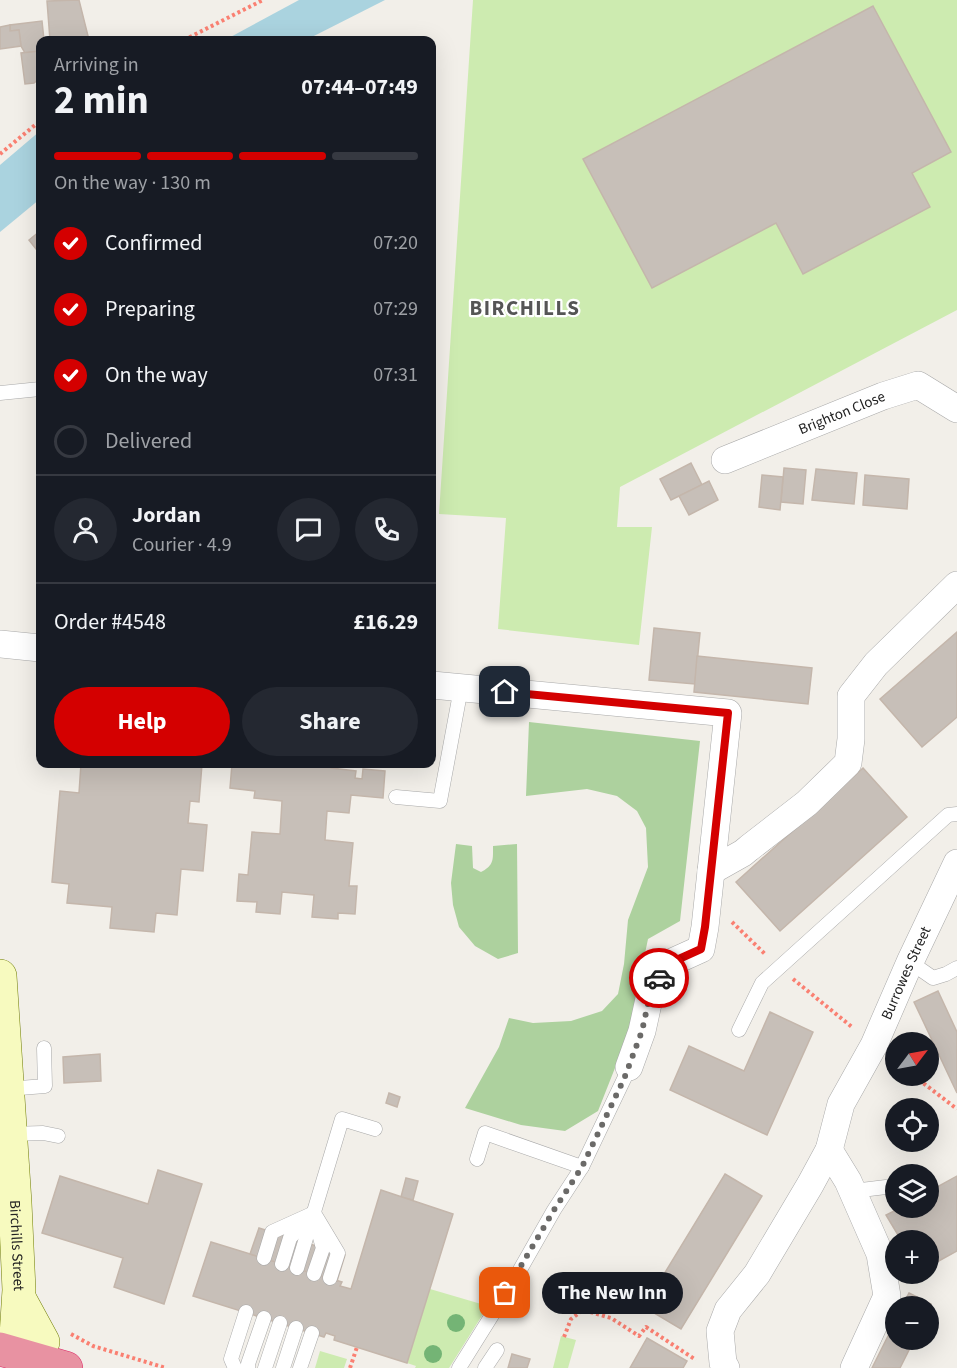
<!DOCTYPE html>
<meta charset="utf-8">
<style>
body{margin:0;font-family:"Source Sans 3",sans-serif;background:#242831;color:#f1f3f6;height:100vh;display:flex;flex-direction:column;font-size:22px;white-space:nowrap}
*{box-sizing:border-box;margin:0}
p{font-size:20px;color:#9ea1a6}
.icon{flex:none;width:33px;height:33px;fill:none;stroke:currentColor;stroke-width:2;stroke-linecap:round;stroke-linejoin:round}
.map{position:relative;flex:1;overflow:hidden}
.details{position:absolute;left:36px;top:36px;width:400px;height:732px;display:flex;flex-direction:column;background:#171b24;border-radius:12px;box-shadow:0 6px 24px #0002}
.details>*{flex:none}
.needle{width:39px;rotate:58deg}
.controls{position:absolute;left:885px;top:1032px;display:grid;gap:12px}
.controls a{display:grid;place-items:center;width:54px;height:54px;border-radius:50%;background:#171b24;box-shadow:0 6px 24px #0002;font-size:30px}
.pin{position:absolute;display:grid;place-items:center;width:51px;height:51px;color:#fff;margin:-26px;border-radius:12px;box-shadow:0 3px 9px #0006}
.courier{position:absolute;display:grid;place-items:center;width:60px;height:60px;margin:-30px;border:4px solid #d40000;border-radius:50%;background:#fff;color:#222;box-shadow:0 2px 8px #0007}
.bubble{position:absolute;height:42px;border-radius:21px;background:#171b24;box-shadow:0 6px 24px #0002;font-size:20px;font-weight:700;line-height:42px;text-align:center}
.overview em{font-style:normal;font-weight:700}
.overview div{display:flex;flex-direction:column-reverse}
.overview{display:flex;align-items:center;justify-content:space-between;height:102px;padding:0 18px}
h1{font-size:39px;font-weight:700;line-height:45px}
.bar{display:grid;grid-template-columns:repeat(4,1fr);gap:9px 6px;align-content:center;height:72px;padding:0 18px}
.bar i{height:8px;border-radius:4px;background:#363941}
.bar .selected{background:#d40000}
.bar p{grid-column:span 4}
.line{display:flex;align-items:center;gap:15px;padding:0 18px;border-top:2px solid #363941}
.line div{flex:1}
.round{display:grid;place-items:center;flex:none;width:63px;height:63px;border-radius:32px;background:#242831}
ol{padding:0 18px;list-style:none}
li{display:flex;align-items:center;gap:18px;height:66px}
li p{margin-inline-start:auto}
li .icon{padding:6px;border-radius:50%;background:#d40000;color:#fff;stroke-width:4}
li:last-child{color:#9ea1a6}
li i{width:33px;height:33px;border:3px solid #363941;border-radius:50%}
.cta{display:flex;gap:12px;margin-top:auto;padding:12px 18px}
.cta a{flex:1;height:69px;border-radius:36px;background:#d40000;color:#fff;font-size:24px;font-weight:700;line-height:69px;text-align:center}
.cta a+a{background:#242831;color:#f1f3f6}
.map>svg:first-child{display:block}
.grass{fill:#cdebb0}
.forest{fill:#add19e}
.water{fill:#aad3df}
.building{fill:#c7bfb8;stroke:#c4b6ab;stroke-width:1.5}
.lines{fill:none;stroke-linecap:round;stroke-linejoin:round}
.lane-casing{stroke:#a9a9a9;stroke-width:15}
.street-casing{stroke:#a9a9a9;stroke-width:28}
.secondary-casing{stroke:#707d05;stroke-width:34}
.highway-casing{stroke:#dc2a67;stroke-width:34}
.path{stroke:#fa8072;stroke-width:4;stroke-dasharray:3 3;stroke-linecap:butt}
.lane{stroke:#fff;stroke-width:14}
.street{stroke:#fff;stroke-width:27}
.secondary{stroke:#f7fabf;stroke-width:33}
.highway{stroke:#e892a2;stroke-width:33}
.tree{fill:#74b475}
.done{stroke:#6b6a68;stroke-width:6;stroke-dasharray:0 10.8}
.route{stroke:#d40000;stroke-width:8}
.labels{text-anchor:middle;stroke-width:4.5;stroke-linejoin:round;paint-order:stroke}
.street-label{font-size:15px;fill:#222;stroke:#fff}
.district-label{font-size:21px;font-weight:bold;letter-spacing:1.5px;fill:#555;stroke:#fff}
</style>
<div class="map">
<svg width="957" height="1368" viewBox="0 0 957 1368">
<rect width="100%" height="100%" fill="#f2efe9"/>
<g class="grass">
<path d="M 473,0 L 957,0 L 957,310 L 620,487 L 617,527 L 652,527 L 639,645 L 498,629 L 506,518 L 439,514 Z"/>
<path d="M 430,1289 L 488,1306 L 449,1368 L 415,1368 L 416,1366 L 407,1363 Z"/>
<path d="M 561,1336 L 576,1340 L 568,1368 L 553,1368 Z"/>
<path d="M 320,1351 L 347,1359 L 344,1368 L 315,1368 Z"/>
</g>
<g class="forest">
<path d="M 529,722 L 700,741 L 680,921 L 648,939 L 628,1035 L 598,1111 L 565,1131 L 521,1125 L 465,1108 L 499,1047 L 509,1018 L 533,1023 L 571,1021 L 602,1011 L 618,994 L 624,964 L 628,920 L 648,867 L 646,828 L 637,811 L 617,796 L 587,789 L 526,796 Z"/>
<path d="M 456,844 L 472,846 L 473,868 L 481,872 C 494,865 493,860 493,846 L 517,844 L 518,953 L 498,959 L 475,946 L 459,927 L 453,905 L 451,883 Z"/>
</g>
<g class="water">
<path d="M 299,0 L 385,0 L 306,40 L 225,40 Z"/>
<path d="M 40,131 L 40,199 L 0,232 L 0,165 Z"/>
</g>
<g class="building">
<path d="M 79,0 L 89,40 L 50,40 L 47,1 Z"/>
<path d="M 873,6 L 951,152 L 912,173 L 930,207 L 803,274 L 776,223 L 652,288 L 583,159 Z"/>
<path d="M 42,21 L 44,40 L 40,40 L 40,51 L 25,53 L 21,46 L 19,30 L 10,31 L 10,25 Z"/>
<path d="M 10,25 L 10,31 L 19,30 L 21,46 L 0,49 L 0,27 Z"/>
<path d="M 40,51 L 40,78 L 34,83 L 25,84 L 21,53 Z"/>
<path d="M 40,231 L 40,254 L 29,240 Z"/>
<path d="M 691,463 L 702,485 L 671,500 L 660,479 Z"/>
<path d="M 784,468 L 806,470 L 803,504 L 781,502 Z"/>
<path d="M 816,469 L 857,473 L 854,504 L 812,500 Z"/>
<path d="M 762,475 L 783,477 L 780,510 L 759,507 Z"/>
<path d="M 865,475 L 909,479 L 907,509 L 863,505 Z"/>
<path d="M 709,481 L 718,500 L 689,515 L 679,496 Z"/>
<path d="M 654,628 L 700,633 L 695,684 L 649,680 Z"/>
<path d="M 957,632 L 957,717 L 922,747 L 880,699 Z"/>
<path d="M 697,656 L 812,668 L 808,704 L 694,692 Z"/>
<path d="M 81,764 L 202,764 L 199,802 L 190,801 L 188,823 L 207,825 L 203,871 L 181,869 L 177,915 L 156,913 L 154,932 L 110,928 L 112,907 L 67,903 L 69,884 L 52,882 L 60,791 L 79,793 Z"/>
<path d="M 232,764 L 331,764 L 331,768 L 356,771 L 355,778 L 362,779 L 363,769 L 385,771 L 383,798 L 351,795 L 349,813 L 327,811 L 325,840 L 353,843 L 349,886 L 357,886 L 355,914 L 338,913 L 338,919 L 312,917 L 314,895 L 282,892 L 280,914 L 256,912 L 257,902 L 237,901 L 239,874 L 248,875 L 252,832 L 280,834 L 282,801 L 254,798 L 255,791 L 230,788 Z"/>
<path d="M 863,768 L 907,817 L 780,931 L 736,882 Z"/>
<path d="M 938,991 L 957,1032 L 957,1093 L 914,1002 Z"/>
<path d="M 770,1012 L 813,1032 L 767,1135 L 670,1090 L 689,1046 L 744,1071 Z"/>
<path d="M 100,1054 L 101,1081 L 64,1083 L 63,1057 Z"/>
<path d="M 389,1093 L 400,1097 L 397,1107 L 386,1103 Z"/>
<path d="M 158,1170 L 202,1184 L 164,1304 L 114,1287 L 123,1258 L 42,1233 L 60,1176 L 148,1204 Z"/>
<path d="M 725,1174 L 762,1196 L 681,1329 L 644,1307 Z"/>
<path d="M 957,1176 L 957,1251 L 928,1267 L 928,1240 L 901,1240 L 886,1215 L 900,1208 L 928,1208 L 928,1192 Z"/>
<path d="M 406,1178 L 418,1181 L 413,1200 L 401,1197 Z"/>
<path d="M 381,1190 L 453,1214 L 407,1363 L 334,1340 L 335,1336 L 326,1333 L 324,1337 L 193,1296 L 211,1242 L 342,1282 L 340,1286 L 351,1289 Z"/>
<path d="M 259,1228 L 345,1255 L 337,1281 L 250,1254 Z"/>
<path d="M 909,1293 L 931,1304 L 928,1310 L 928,1306 L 902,1306 Z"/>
<path d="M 896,1320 L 896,1340 L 914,1340 L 900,1368 L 872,1368 Z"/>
<path d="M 647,1338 L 687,1361 L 683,1368 L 630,1368 Z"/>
<path d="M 512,1354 L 530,1359 L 527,1368 L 508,1368 Z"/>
</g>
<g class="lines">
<g class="lane-casing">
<g id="lane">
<path d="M 0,393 L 40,389"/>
<path d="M 396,797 L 440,801 L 461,688"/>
<path d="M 910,962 L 933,978 L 946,974 L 957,968"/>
<path d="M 739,1030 L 762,983 L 948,815 L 957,814"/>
<path d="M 7,1089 L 45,1086 L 44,1048"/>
<path d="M 10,1134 L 43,1133 L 58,1136"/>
<path d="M 477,1159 L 485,1133 L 582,1167"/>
<path d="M 853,1191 L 886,1187"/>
<path d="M 314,1213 L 338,1253 L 330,1278"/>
<path d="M 264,1258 L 272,1232 L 314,1213"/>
<path d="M 282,1264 L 290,1238 L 307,1220"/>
<path d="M 297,1268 L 342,1119 L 375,1129"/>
<path d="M 314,1274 L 323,1248 L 317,1227"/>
<path d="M 235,1368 L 231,1359 L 246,1312"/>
<path d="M 248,1368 L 248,1364 L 264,1318"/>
<path d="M 265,1368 L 280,1323"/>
<path d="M 283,1368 L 296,1328"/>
<path d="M 300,1368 L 312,1333"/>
<path d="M 459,1368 L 517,1275 L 554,1210 L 582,1167 L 624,1079 L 629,1067"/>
<path d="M 485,1368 L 497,1350"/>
</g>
</g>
<g class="street-casing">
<g id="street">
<path id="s1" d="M 725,460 L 883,396 L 918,385 L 957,409"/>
<path d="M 0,644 L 40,648"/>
<path d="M 432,685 L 728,713 L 705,927 L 701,949 L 670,963 L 651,990 L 642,1031 L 629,1067"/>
<path d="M 711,871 L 743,853 L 749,848 L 807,803 L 848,763 L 851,739 L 851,696 L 876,664 L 957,585"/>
<path d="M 829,1150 L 848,1181 L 880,1254 L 887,1296 L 854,1368"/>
<path id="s2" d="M 726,1368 L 723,1363 L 720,1331 L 728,1310 L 757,1274 L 810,1185 L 829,1150 L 841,1104 L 874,1045 L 910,962 L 957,863"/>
</g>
</g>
<g class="secondary-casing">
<g id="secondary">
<path id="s3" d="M 0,976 L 15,1203 L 19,1290 L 16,1336"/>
<path d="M 19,1298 L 43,1342"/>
</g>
</g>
<g class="highway-casing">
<path id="highway" d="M 0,1349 L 66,1368"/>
</g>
<g class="path">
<path d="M 184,40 L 263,0"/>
<path d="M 0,154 L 40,121"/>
<path d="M 732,922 L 765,954"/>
<path d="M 793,979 L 852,1027"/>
<path d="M 914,1076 L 957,1109"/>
<path d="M 71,1334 L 93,1346 L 166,1368"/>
<path d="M 564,1337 L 571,1319 L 583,1310 L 611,1318 L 639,1336 L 646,1327 L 696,1360"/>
<path d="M 350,1368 L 357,1347"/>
</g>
<use href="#lane" class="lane"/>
<use href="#street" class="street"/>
<use href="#secondary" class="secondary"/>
<use href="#highway" class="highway"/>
</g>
<g class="tree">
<circle cx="456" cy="1323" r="9"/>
<circle cx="433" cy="1354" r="9"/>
</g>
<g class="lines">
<path class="done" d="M 505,1293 L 554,1210 L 582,1167 L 624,1079 L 642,1031 L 651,990 L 659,978"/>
<path class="route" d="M 505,692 L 728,713 L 705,927 L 701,949 L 670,963 L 659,978"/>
</g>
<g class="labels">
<g class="street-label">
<text dy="5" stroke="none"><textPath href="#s1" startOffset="126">Brighton Close</textPath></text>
<text dy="5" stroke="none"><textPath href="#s2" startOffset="444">Burrowes Street</textPath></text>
<text dy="5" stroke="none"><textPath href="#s3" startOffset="270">Birchills Street</textPath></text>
</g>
<g class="district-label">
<text x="525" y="315">BIRCHILLS</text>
</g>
</g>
</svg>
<div class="controls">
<a><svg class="needle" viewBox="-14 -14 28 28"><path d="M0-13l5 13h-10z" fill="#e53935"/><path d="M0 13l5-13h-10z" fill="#9ea1a6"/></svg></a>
<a><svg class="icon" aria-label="locate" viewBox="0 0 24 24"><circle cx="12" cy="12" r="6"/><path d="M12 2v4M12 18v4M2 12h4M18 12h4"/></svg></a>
<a><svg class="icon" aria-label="layers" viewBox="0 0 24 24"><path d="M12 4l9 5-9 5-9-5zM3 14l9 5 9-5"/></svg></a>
<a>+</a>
<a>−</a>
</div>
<div class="pin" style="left:505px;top:1293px;background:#ea580c"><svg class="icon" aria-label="bag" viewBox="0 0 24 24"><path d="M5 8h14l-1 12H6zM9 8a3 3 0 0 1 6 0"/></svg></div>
<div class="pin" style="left:505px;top:692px;background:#1f2937"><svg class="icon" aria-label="home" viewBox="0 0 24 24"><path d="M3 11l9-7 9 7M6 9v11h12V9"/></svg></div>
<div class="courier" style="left:659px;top:978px"><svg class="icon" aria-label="car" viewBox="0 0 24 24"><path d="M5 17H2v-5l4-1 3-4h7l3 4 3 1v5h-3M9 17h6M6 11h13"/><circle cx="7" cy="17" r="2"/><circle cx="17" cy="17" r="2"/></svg></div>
<div class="bubble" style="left:542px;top:1272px;width:141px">The New Inn</div>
<section class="details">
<div class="overview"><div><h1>2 min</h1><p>Arriving in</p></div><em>07:44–07:49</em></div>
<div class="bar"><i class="selected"></i><i class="selected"></i><i class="selected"></i><i></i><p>On the way · 130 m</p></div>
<ol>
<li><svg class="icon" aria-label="check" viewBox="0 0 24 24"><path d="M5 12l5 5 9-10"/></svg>Confirmed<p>07:20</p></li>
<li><svg class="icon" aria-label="check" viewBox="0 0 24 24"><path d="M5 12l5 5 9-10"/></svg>Preparing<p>07:29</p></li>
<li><svg class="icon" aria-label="check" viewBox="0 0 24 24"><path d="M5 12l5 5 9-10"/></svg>On the way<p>07:31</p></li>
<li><i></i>Delivered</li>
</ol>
<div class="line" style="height:108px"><a class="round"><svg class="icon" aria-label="person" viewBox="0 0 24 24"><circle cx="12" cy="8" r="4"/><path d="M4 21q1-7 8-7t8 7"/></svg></a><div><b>Jordan</b><p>Courier · 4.9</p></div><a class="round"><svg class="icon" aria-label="chat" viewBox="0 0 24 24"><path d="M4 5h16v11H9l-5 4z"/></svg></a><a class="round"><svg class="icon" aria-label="phone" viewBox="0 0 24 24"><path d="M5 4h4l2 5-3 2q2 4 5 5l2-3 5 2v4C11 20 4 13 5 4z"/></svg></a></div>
<div class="line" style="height:78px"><div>Order #4548</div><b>£16.29</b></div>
<div class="cta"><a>Help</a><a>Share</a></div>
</section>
</div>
